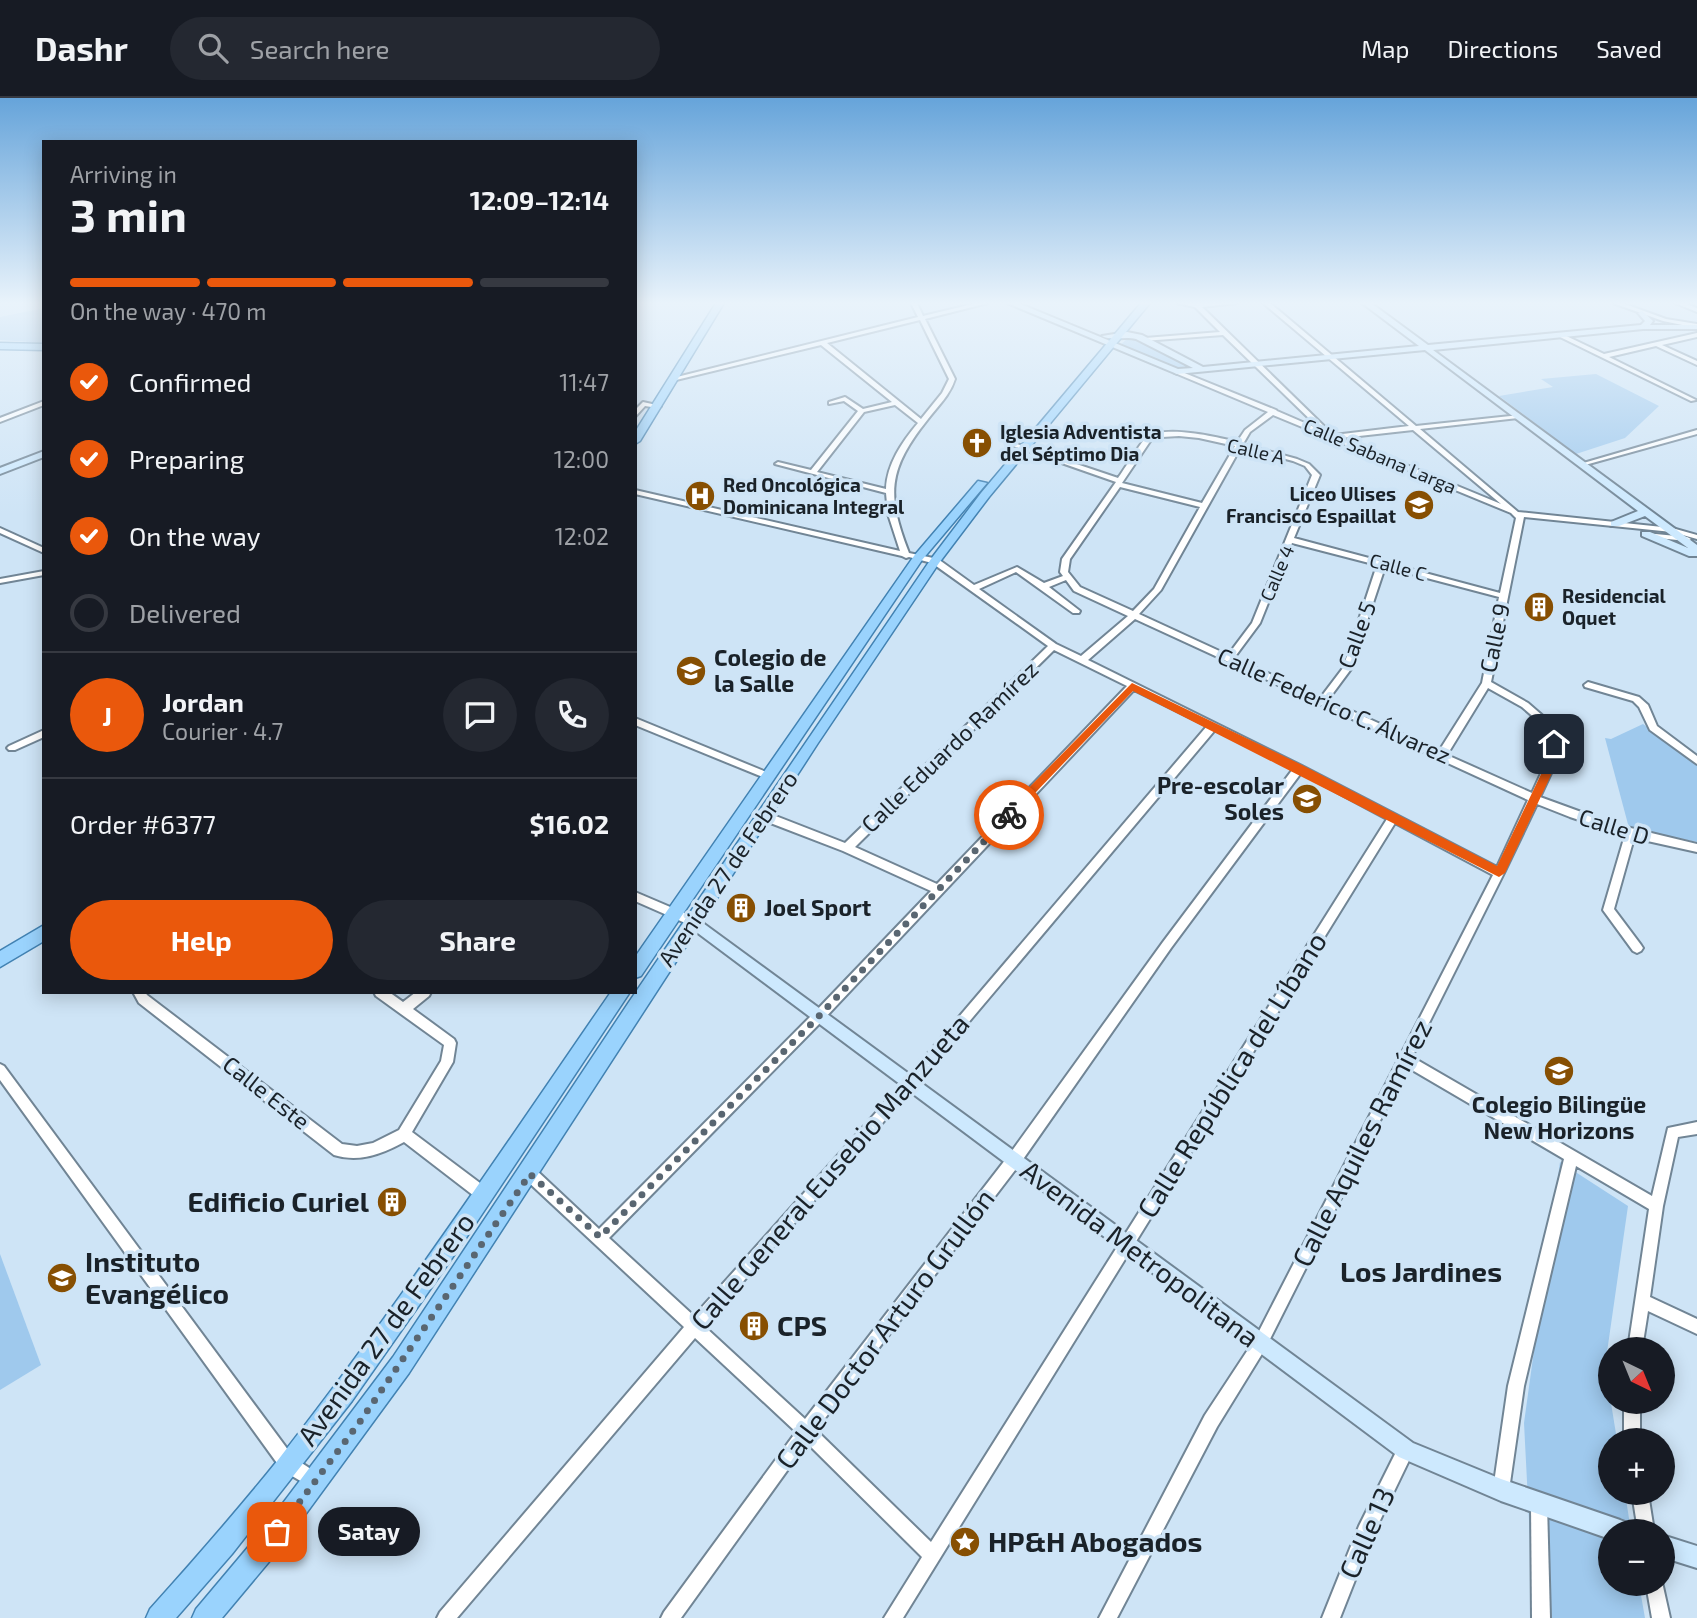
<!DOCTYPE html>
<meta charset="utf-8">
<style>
body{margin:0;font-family:"Exo 2",sans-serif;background:#242831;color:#f1f3f6;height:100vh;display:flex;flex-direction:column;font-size:26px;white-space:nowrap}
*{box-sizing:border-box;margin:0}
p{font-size:23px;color:#9ea1a6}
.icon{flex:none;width:38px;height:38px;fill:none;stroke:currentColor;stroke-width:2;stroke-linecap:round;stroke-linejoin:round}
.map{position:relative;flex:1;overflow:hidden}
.drawer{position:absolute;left:42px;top:42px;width:595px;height:854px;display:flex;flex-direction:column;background:#171b24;border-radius:0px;box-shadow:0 4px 18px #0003}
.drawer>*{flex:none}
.needle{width:46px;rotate:137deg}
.buttons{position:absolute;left:1598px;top:1239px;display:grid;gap:14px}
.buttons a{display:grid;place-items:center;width:77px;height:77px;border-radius:50%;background:#171b24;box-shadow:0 4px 18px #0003;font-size:35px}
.pin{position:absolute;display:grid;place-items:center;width:60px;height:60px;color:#fff;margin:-30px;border-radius:14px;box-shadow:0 4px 10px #0006}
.courier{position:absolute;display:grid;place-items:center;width:70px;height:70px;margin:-35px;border:5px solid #ea580c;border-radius:50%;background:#fff;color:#222;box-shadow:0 2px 9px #0007}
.bubble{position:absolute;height:49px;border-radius:24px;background:#171b24;box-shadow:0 4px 18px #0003;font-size:23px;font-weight:700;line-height:49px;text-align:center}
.head em{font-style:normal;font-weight:700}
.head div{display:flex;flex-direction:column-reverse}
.head{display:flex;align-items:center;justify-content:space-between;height:119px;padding:0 28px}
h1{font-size:46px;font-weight:700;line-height:52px}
.bar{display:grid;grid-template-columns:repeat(4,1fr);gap:10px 7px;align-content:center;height:84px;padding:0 28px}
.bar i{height:9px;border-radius:5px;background:#363941}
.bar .active{background:#ea580c}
.bar p{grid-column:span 4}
.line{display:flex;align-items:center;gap:18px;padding:0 28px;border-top:2px solid #363941}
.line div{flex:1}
.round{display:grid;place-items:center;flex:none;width:74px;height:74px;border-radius:37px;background:#242831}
ol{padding:0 28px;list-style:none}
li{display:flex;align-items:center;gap:21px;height:77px}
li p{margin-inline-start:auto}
li .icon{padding:7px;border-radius:50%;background:#ea580c;color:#fff;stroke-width:4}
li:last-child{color:#9ea1a6}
li i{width:38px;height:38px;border:4px solid #363941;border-radius:50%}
.cta{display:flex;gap:14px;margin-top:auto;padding:14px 28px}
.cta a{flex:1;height:80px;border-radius:42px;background:#ea580c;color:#fff;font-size:28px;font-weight:700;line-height:80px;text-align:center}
.cta a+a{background:#242831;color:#f1f3f6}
header{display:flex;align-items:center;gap:42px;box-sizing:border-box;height:98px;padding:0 35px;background:#171b24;border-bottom:2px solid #363941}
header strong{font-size:33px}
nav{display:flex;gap:38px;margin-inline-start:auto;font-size:24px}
.search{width:490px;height:63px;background:#242831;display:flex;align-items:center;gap:18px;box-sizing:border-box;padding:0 24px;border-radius:38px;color:#9ea1a6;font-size:26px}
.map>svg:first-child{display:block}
.green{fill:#9fc9ed}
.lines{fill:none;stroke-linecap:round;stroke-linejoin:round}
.street-casing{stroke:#718595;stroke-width:4}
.secondary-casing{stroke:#718595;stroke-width:4}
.primary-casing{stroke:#4282b2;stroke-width:3}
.street{fill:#fff;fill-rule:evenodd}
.secondary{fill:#cde9fe;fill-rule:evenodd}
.primary{fill:#9ad3fd;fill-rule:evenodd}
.route{fill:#ea580c}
.done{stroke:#596671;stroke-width:7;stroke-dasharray:0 12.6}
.labels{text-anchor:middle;stroke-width:7;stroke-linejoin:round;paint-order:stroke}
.far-poi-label{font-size:19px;font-weight:bold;fill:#1a2229;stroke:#cee4f6;text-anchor:start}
.far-street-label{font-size:19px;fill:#1a2229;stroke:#cee4f6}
.street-label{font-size:23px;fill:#1a2229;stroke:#cee4f6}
.poi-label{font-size:23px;font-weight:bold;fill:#1a2229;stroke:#cee4f6;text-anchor:start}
.near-street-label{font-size:28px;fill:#1a2229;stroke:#cee4f6}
.near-poi-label{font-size:28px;font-weight:bold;fill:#1a2229;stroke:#cee4f6;text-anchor:start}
.near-neighbourhood-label{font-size:28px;font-weight:bold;fill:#1a2229;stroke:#cee4f6}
</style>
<header>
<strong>Dashr</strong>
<div class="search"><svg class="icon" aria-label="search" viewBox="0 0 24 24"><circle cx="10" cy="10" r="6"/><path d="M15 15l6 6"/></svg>Search here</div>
<nav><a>Map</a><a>Directions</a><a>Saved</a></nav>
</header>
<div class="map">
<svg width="1697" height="1520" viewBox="0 0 1697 1520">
<rect width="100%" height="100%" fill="#cee4f6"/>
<g class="green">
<path d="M 44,210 L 44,245 L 0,242 L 0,219 Z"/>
<path d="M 1128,240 L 1138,241 L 1198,271 L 1179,273 L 1119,248 Z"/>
<path d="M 1596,276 L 1659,308 L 1625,340 L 1576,356 L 1499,298 L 1553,289 L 1541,281 Z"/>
<path d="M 1643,626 L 1697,667 L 1697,744 L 1629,730 L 1605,640 L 1611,641 Z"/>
<path d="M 1560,1064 L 1628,1108 L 1605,1268 L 1617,1342 L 1610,1342 L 1610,1395 L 1625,1395 L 1631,1433 L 1610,1433 L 1610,1486 L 1639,1486 L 1645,1520 L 1534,1520 L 1524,1325 Z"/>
<path d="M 0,1156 L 41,1267 L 0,1292 Z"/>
</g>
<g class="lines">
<g class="street-casing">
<g id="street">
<path d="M 911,205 L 917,205 L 923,218 L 977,205 L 988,205 L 925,221 L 955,281 C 950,297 938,308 928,321 C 888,371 886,396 909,455 L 938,461 L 974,487 L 1017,469 L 1044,485 L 1063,478 L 1060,474 L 1062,461 L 1116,384 L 1013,348 L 1013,346 L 1017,346 L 1118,380 C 1124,372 1140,345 1146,340 C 1164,326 1217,339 1237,344 L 1245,332 L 1268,314 L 1175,275 L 1174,274 L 1177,272 L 1276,312 L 1277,313 L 1321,332 L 1223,237 L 1143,243 L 1142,242 L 1145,240 L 1220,234 L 1195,209 L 1177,205 L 1237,205 L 1202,209 L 1329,333 L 1329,335 L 1334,337 L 1409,328 L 1263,205 L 1270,205 L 1416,328 L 1520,317 L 1521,318 L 1518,320 L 1420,331 L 1518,414 L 1672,430 L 1697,437 L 1697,441 L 1672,434 L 1524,419 L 1491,584 L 1528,605 L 1543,618 L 1555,632 L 1559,658 L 1540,699 L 1614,726 L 1697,746 L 1697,754 L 1634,740 L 1614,811 L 1641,847 L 1643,850 L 1641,853 L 1637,855 L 1633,853 L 1603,812 L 1625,737 L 1570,719 L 1537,706 L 1504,775 L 1412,959 L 1652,1098 L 1668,1030 L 1697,1024 L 1697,1036 L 1678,1039 L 1663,1108 L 1650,1199 L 1697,1221 L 1697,1236 L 1648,1213 L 1642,1251 L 1628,1251 L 1649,1111 L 1576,1068 L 1524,1288 L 1509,1392 L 1507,1398 L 1501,1400 L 1495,1398 L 1493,1392 L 1508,1288 L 1564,1061 L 1407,969 L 1265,1251 L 1217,1329 L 1117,1520 L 1099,1520 L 1205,1317 L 1255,1241 L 1493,777 L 1395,725 L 903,1520 L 884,1520 L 922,1459 L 807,1345 L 681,1520 L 661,1520 L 664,1514 L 796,1334 L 695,1240 L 457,1520 L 437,1520 L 440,1514 L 684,1229 L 525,1081 L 523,1076 L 525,1071 L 530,1069 L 535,1071 L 599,1131 L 814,915 L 931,793 L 843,753 L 760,721 L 759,718 L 760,715 L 768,715 L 845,745 L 1048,548 L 932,465 L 909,459 L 906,460 L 902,458 L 635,396 L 635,392 L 900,453 L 888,416 L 886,395 L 775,366 L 778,364 L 811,372 L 858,313 L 844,303 L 829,306 L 829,304 L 845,299 L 863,311 L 892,304 L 821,247 L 676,282 L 673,280 L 918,219 ZM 920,222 L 949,281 L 942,295 L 921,321 L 827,245 ZM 895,307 L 918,325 C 902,344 887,366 886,391 L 817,374 L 864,314 ZM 1273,317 L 1511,415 L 1516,420 L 1500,495 L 1294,440 L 1320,377 L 1309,366 L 1297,361 L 1243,346 L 1250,334 ZM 1413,332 L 1501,406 L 1341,340 ZM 1179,338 L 1199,340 L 1235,348 L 1202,405 L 1122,385 L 1151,342 L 1162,339 ZM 1241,349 L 1293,363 L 1305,368 L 1312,377 L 1252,525 L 1228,557 L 1139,516 L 1161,492 ZM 1120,389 L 1200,409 L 1154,491 L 1133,513 L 1080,489 L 1068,474 L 1070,461 ZM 1292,445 L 1377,467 L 1343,570 L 1321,599 L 1234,560 L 1260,525 ZM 1385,469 L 1499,499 L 1482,585 L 1439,653 L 1328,602 L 1351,571 ZM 1016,474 L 1073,515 L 1079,515 L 1080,513 L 1049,489 L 1066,482 L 1074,493 L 1128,518 L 1081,558 L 1056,546 L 979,491 ZM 1135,521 L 1528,702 L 1497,769 L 1302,668 L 1088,562 ZM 1054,552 L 1127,588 L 937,786 L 855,749 ZM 1488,590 L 1522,609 L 1537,622 L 1545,633 L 1549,658 L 1532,695 L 1447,657 ZM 1134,592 L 1207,628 L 906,981 L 694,1218 L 609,1140 L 822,923 ZM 1215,632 L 1293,671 L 1163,844 L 1009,1057 L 805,1321 L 704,1228 L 914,989 ZM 1301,675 L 1387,721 L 931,1444 L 816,1332 L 1019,1067 L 1171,850 Z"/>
<path d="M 1613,205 L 1622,205 L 1666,221 L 1697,226 L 1697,230 L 1663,223 Z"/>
<path d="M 1675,205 L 1684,205 L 1697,210 L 1697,214 Z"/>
<path d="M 1560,235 L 1604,256 L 1697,235 L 1697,239 L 1662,247 L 1697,263 L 1697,267 L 1656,248 L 1609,259 L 1696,302 L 1691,303 L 1558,238 L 1557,237 Z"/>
<path d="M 44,303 L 44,307 L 0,324 L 0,320 Z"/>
<path d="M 643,304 L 661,308 L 658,310 L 645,308 L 635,319 L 635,312 Z"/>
<path d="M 1697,332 L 1697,336 L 1585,367 L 1580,366 Z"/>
<path d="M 0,430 L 44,450 L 44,455 L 0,435 Z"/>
<path d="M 1645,435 L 1687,439 L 1691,441 L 1687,443 L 1648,439 L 1644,437 Z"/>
<path d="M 44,473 L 44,477 L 0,485 L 0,481 Z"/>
<path d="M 1588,584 L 1639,599 L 1648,607 L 1657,628 L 1697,658 L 1697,666 L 1650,632 L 1639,609 L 1633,603 L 1585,589 L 1584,587 Z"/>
<path d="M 635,620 L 771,676 L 773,678 L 771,680 L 765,680 L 635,627 Z"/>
<path d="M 44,632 L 44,639 L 15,652 L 9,652 L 7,650 L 9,648 Z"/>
<path d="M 635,794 L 696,820 L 698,823 L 696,826 L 692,828 L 635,803 Z"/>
<path d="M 133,894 L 145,894 L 147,897 L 342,1046 L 357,1048 L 373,1045 L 399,1032 L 441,963 L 444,947 L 376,898 L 374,894 L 389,894 L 403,904 L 416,894 L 431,894 L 429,898 L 413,911 L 454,941 L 456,945 L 453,964 L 412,1034 L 488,1091 L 490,1096 L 488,1101 L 483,1103 L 478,1101 L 404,1044 C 382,1056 359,1065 334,1057 L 139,905 Z"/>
<path d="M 0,966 L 4,968 L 294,1360 L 320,1377 L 322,1383 L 320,1389 L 314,1391 L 282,1372 L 0,982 Z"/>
<rect x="1624" y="1304" width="16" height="38"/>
<path d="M 1406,1344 L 1412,1346 L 1414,1352 L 1372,1439 L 1340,1520 L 1322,1520 L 1359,1428 L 1400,1346 Z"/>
<path d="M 1632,1395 L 1648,1395 L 1654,1433 L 1638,1433 Z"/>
<path d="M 1539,1398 L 1545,1400 L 1547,1406 L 1550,1520 L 1532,1520 L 1531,1406 L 1533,1400 Z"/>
<path d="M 1662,1484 L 1670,1520 L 1652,1520 L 1646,1486 L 1662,1486 Z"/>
</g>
</g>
<g class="secondary-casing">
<g id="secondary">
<path d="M 1007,205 L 1018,205 L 1178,271 L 1193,270 L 1136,241 C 1125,238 1111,243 1102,238 L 1127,234 L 1142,237 L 1203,269 L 1419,248 L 1362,205 L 1371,205 L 1428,247 L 1641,227 L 1645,223 L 1638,215 L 1642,213 L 1653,223 L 1650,227 L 1697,227 L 1697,231 L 1643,231 L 1433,252 L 1697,447 L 1697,458 L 1689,458 L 1642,438 L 1642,434 L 1650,434 L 1688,450 L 1645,418 L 1619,428 L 1611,428 L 1611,424 L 1638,413 L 1425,252 L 1177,276 Z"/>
<path d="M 44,353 L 44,359 L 0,376 L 0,370 Z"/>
<path d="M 692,817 L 1413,1345 L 1501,1381 L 1620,1422 L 1628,1425 L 1631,1433 L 1610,1433 L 1610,1441 L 1501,1403 L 1399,1359 L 687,827 L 685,823 L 687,819 Z"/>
<path d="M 1662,1437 L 1697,1448 L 1697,1470 L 1662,1459 Z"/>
</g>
</g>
<g class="primary-casing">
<g id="primary">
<path d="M 716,205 L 724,205 L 640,343 L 635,346 L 635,334 Z"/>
<path d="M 1141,205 L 1150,205 L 989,399 L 939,465 L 818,645 L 409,1275 L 283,1447 L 222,1520 L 192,1520 L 196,1511 L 265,1429 L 393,1259 L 629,904 L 931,461 L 981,395 Z"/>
<path d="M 0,245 L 44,246 L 44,252 L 0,251 Z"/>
<path d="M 978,383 L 987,385 L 922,462 L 641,878 L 635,880 L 635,859 L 914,458 Z"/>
<path d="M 44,827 L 44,843 L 0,869 L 0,853 Z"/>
<path d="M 611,894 L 630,894 L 464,1143 L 352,1303 L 232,1456 L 176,1520 L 146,1520 L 150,1511 C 194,1462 237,1413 278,1362 C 396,1211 502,1052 611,894 Z"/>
</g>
</g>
<use href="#street" class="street"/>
<use href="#secondary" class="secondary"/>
<use href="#primary" class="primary"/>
</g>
<linearGradient id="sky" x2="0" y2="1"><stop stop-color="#66a4da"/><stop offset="0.49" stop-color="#e9f3fb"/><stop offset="1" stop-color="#e9f3fb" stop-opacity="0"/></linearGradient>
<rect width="1697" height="418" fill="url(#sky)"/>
<path class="route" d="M 1132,585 L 1302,667 L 1497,768 L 1543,672 L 1550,644 L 1558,644 L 1560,658 L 1505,775 L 1499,779 L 1133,593 L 1012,719 L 1005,719 L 1005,714 Z"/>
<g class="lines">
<path class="done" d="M 277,1434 L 359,1325 L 530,1076 L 600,1139 L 818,919 L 1009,717"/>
</g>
<defs>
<g id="church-disc" transform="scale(1.575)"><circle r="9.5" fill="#874f02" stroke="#cee4f6"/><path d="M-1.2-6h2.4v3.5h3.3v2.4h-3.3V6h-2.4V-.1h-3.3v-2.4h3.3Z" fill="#fff"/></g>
<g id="hospital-disc" transform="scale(1.575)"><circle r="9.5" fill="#874f02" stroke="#cee4f6"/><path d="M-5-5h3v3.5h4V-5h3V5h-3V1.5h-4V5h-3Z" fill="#fff"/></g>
<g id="school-disc" transform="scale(1.575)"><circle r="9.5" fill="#874f02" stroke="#cee4f6"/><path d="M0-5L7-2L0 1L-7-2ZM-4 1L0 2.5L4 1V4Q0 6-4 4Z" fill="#fff"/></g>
<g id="building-disc" transform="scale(1.575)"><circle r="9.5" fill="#874f02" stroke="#cee4f6"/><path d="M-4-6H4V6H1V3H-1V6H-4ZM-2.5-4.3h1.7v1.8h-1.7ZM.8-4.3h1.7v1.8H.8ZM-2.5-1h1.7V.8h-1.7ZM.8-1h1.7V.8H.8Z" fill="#fff"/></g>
<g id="university-disc" transform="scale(1.575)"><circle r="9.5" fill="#874f02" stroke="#cee4f6"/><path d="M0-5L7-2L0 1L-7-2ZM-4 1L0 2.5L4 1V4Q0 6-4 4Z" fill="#fff"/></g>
<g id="sight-disc" transform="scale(1.575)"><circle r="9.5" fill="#874f02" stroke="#cee4f6"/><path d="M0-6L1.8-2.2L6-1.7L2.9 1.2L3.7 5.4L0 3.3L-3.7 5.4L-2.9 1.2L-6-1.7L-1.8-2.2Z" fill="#fff"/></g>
</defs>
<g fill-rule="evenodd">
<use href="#church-disc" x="977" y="345"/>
<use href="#hospital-disc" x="700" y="398"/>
<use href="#school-disc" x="1419" y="407"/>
<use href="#building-disc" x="1539" y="509"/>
<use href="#university-disc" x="691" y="573"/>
<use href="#school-disc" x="1307" y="701"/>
<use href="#building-disc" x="741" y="810"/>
<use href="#school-disc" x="1559" y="973"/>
<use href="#building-disc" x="392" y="1104"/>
<use href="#school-disc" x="62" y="1180"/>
<use href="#building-disc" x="754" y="1228"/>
<use href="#sight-disc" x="965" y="1444"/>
</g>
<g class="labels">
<g class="far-poi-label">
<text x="1000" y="341">Iglesia Adventista<tspan x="1000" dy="22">del Séptimo Dia</tspan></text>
<text x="723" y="394">Red Oncológica<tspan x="723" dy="22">Dominicana Integral</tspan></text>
<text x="1396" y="403" text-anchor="end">Liceo Ulises<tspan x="1396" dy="22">Francisco Espaillat</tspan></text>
<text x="1562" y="505">Residencial<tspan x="1562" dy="22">Oquet</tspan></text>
</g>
<g class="far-street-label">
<text transform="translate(1256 353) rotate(13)" y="7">Calle A</text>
<text transform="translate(1380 358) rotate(23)" y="7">Calle Sabana Larga</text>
<text transform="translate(1398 469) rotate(15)" y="7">Calle C</text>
<text transform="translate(1277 475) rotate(-67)" y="7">Calle 4</text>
</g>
<g class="street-label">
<text transform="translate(1357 537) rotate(-70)" y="8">Calle 5</text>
<text transform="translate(1495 540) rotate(-78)" y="8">Calle 9</text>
<text transform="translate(1334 608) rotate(24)" y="8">Calle Federico C. Álvarez</text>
<text transform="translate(950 649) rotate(-44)" y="8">Calle Eduardo Ramírez</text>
<text transform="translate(1614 729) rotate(17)" y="8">Calle D</text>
<text transform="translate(728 771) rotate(-56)" y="8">Avenida 27 de Febrero</text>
<text transform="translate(266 995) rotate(38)" y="8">Calle Este</text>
</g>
<g class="poi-label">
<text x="714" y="568">Colegio de<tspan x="714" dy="26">la Salle</tspan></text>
<text x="1284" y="696" text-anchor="end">Pre-escolar<tspan x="1284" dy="26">Soles</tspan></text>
<text x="764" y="818">Joel Sport</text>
<text x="1559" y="1015" text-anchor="middle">Colegio Bilingüe<tspan x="1559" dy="26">New Horizons</tspan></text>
</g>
<g class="near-street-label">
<text transform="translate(1232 977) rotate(-58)" y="10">Calle República del Líbano</text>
<text transform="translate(1362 1045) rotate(-63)" y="10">Calle Aquiles Ramírez</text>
<text transform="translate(830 1074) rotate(-49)" y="10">Calle General Eusebio Manzueta</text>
<text transform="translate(1140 1156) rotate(37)" y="10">Avenida Metropolitana</text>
<text transform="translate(386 1231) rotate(-54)" y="10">Avenida 27 de Febrero</text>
<text transform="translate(885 1231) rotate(-53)" y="10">Calle Doctor Arturo Grullón</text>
<text transform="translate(1367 1435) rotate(-66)" y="10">Calle 13</text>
</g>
<g class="near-poi-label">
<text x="369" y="1114" text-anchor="end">Edificio Curiel</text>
<text x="85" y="1174">Instituto<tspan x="85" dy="32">Evangélico</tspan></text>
<text x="777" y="1238">CPS</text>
<text x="988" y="1454">HP&amp;H Abogados</text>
</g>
<g class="near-neighbourhood-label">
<text x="1421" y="1184">Los Jardines</text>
</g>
</g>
</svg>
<div class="buttons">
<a><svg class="needle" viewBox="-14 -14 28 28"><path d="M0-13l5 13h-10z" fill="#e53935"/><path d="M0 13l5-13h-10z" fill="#9ea1a6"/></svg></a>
<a>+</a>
<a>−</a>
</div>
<div class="pin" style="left:277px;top:1434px;background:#ea580c"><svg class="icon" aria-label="bag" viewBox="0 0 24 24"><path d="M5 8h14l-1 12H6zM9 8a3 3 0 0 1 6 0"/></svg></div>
<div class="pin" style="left:1554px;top:646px;background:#1f2937"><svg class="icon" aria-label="home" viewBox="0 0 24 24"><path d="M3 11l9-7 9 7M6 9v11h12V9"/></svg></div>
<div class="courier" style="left:1009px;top:717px"><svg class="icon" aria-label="bike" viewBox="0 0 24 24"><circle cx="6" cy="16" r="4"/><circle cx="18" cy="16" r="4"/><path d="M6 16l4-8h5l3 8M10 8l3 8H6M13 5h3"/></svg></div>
<div class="bubble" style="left:318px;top:1409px;width:102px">Satay</div>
<section class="drawer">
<div class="head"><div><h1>3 min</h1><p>Arriving in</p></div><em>12:09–12:14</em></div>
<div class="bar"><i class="active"></i><i class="active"></i><i class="active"></i><i></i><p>On the way · 470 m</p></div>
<ol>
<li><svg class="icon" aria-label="check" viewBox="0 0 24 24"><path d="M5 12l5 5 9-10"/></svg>Confirmed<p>11:47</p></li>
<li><svg class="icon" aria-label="check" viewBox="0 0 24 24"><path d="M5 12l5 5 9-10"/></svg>Preparing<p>12:00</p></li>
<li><svg class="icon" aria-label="check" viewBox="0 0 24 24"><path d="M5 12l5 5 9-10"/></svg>On the way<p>12:02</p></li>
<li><i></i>Delivered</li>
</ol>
<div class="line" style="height:126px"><b class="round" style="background:#ea580c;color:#fff">J</b><div><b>Jordan</b><p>Courier · 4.7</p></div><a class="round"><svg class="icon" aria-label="chat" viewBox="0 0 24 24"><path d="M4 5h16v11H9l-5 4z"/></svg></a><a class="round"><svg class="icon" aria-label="phone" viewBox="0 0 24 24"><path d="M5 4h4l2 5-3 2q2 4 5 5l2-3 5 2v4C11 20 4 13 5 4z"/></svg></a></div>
<div class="line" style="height:91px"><div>Order #6377</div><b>$16.02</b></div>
<div class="cta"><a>Help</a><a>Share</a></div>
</section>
</div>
